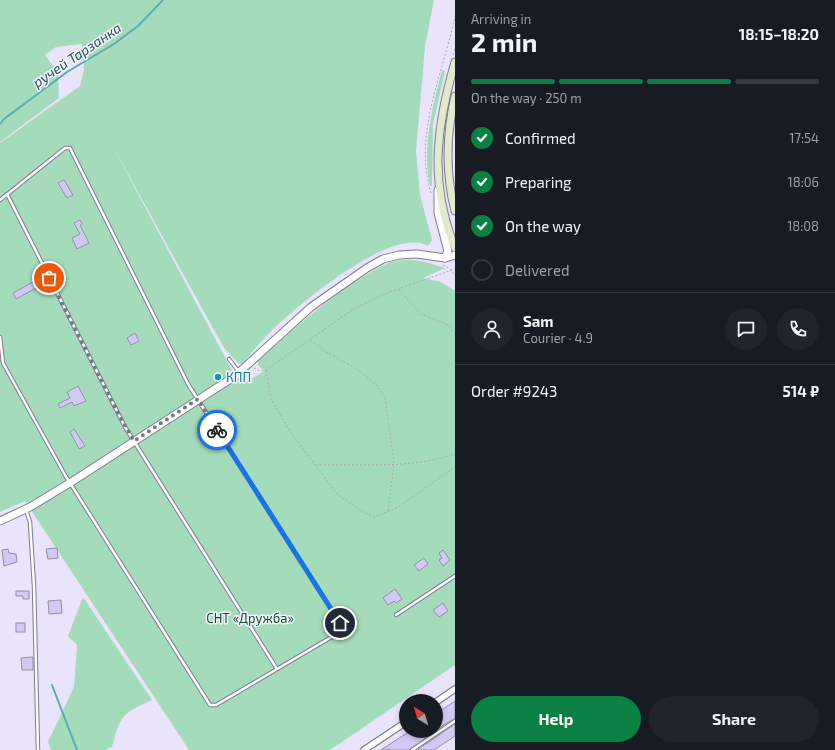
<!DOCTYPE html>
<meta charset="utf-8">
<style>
body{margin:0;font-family:"Exo 2",sans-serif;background:#20242c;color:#f1f3f6;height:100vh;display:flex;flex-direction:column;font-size:15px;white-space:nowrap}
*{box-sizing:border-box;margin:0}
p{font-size:13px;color:#9ea1a6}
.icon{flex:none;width:22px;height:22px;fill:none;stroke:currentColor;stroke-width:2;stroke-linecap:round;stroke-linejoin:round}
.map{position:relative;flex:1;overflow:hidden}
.details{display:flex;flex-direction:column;background:#171b24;width:380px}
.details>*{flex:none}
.needle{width:26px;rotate:322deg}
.controls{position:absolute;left:399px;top:694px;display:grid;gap:8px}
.controls a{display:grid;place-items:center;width:44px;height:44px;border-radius:50%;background:#171b24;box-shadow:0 2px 6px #0003;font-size:20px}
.pin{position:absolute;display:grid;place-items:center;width:34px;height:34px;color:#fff;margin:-17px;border:2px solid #fff;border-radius:50%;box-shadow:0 1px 4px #0007}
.courier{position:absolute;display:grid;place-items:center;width:40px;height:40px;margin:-20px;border:3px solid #1a73e8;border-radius:50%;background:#fff;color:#222;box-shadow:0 1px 5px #0007}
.summary em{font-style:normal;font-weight:700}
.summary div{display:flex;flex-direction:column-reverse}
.summary{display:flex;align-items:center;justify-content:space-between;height:68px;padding:0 16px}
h1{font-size:26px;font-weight:700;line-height:30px}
.bar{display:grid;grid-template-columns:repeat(4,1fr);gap:6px 4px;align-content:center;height:48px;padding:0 16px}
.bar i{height:5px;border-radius:3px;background:#363941}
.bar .active{background:#0b8043}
.bar p{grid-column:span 4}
.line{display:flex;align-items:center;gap:10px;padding:0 16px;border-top:1px solid #363941}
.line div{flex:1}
.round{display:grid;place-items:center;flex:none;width:42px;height:42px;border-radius:21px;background:#20242c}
ol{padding:0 16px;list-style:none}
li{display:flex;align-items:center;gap:12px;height:44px}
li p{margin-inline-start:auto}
li .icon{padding:4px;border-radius:50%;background:#0b8043;color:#fff;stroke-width:4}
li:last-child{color:#9ea1a6}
li i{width:22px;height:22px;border:2px solid #363941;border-radius:50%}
.action{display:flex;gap:8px;margin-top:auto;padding:8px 16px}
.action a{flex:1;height:46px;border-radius:24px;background:#0b8043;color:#fff;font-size:16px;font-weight:700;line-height:46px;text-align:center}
.action a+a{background:#20242c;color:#f1f3f6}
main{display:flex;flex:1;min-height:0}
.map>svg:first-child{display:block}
.green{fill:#a4dcbb}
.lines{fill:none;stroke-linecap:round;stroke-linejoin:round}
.stream{stroke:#5baab2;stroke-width:2}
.building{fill:#d3c9f6;stroke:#938ea3}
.service-casing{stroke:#7f7b8f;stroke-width:4.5}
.minor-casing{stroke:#7f7b8f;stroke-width:8}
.tertiary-casing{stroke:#7f7b8f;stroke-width:9}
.secondary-casing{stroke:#7f7b8f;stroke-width:9}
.path{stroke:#aeaabc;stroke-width:1;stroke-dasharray:2 2;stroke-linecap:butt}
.service{stroke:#fff;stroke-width:2.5}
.minor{stroke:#fff;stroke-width:5.5}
.tertiary{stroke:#fff;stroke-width:7}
.secondary{stroke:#e1ebcc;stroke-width:7}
.done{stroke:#797683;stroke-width:4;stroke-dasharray:0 7.2}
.route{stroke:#1a73e8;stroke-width:5}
.culture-dot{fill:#0f9aa8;stroke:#f6f4fd;stroke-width:1.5}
.labels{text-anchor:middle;stroke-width:3;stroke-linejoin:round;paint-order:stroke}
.culture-label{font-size:13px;fill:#0d838f;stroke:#f6f4fd;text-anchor:start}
.park-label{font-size:13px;fill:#0b4c30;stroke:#f6f4fd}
.water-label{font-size:14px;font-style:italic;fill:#235458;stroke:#f6f4fd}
</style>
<main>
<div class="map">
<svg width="455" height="750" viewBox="0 0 455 750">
<rect width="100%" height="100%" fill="#e9e4fb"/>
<g class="green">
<path d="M 0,0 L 434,0 L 425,47 L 416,151 L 420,195 L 432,240 L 428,246 C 392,225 299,305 273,329 C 262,340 252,352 242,364 L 239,364 L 224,348 L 112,145 L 235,376 L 243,384 L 264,371 L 258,365 L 258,361 C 299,324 339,288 388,263 C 408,256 426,262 445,268 L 423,278 L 441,282 L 455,291 L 455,665 L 330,750 L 189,750 L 25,501 L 0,512 L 0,143 L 80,86 L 84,69 L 82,44 L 56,47 L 45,55 L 58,73 L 59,98 L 0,142 Z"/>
<path d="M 442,70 L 445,71 L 433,125 L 432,186 L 430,186 C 422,148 432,108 442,70 Z"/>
<path d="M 83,597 L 152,700 C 122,713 120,716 112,747 L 105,750 L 51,750 L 48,742 L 74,687 L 77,645 L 68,636 Z"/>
</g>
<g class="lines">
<g class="stream">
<path d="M 0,124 L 4,119 L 67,72 L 114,44 L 138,26 L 163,0"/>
<path d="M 52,685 L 77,750"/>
</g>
</g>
<g class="building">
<path d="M 64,180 L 73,195 L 67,198 L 58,183 Z"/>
<path d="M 80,220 L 82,224 L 80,225 L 89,243 L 77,249 L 72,238 L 80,234 L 74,223 Z"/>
<path d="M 33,282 L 36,288 L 16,299 L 13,293 Z"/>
<path d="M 135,333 L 139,341 L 131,345 L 127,338 Z"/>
<path d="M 78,386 L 86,401 L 74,406 L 72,402 L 60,408 L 58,404 L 70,398 L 67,392 Z"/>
<path d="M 74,429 L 85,446 L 79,449 L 70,432 Z"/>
<path d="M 57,548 L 58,558 L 48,559 L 46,549 Z"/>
<path d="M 8,549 L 9,553 L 16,554 L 17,562 L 4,566 L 2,550 Z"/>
<path d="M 443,550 L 450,560 L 443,566 L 439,560 L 442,558 L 439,553 Z"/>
<path d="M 424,558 L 428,564 L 419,571 L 414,565 Z"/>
<path d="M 395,589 L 402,599 L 396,603 L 394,601 L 388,605 L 383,598 Z"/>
<path d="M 16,591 L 29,591 L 29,599 L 23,599 L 23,596 L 16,596 Z"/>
<path d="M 61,600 L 62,613 L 49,614 L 48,601 Z"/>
<path d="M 443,603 L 448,611 L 439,617 L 433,610 Z"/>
<rect x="16" y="623" width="9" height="9"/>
<path d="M 33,657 L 33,670 L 22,670 L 21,658 Z"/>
<path d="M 455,701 L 455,718 L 436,730 L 436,714 Z"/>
<path d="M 455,724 L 455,736 L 434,750 L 417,750 Z"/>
<path d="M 410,731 L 435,731 L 409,750 L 381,750 Z"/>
</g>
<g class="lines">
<g class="service-casing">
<g id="service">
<path d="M 7,194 L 125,427 L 277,669"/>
<path d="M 0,200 L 65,148 L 70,148 L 188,384 L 340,623 L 340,632 L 216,705 L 210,705 L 65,475 L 3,363 L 0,337"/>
<path d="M 229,359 L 239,372"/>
<path d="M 26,510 L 30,522 L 34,586 L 38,750"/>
<path d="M 396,615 L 455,576"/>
<path d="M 412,750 L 455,721"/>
</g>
</g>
<g class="minor-casing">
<g id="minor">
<path d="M 436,702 L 455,689"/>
<path d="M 364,750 L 406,722"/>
</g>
</g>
<g class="tertiary-casing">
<g id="tertiary">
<path d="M 438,190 L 438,213 L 448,251 L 445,258"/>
<path d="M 0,521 L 30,507 L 73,481 L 235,376 L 311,307 L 367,268 L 383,259 L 399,255 L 417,254 L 445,258 L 455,255"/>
</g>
</g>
<g class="secondary-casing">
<g id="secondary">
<path d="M 455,62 C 436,127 429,184 455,248"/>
<path d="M 455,96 C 446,135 445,172 455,211"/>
</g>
</g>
<g class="path">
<path d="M 453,55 L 455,48"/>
<path d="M 431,193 C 413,134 443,74 455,16"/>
<path d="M 443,265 L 450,269 L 455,276"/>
<path d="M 399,290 L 421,314 L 448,325 L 455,334"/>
<path d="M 310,340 L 325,351 L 360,371 L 376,385 L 385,397 L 394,463 L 388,511"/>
<path d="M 254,368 L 260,371 L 266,370 L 352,310 L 384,294 L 455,269"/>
<path d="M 266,370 L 271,399 L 291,433 L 337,494 L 361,511 L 374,517 L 397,508 L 455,467"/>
<path d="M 316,465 C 361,464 412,469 455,454"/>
</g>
<use href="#service" class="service"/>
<use href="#minor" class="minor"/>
<use href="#tertiary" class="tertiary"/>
<use href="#secondary" class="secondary"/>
</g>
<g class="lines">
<path class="done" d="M 49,278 L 120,417 L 134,441 L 198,399 L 217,430"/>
<path class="route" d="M 217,430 L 340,623"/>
</g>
<circle class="culture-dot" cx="218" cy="377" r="4"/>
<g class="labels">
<g class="culture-label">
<text x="226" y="382">КПП</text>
</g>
<g class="park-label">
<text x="250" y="623">СНТ «Дружба»</text>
</g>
<g class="water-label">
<text transform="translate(77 55) rotate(-34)" y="5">ручей Тарзанка</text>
</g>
</g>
</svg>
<div class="controls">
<a><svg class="needle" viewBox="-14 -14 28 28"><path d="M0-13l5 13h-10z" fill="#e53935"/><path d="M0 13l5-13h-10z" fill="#9ea1a6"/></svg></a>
</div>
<div class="pin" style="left:49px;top:278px;background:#ea580c"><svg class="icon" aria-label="bag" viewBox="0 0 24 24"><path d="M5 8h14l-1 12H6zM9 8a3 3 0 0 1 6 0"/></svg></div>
<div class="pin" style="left:340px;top:623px;background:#1f2937"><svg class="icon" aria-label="home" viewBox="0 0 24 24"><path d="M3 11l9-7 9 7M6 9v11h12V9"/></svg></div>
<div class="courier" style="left:217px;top:430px"><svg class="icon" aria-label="bike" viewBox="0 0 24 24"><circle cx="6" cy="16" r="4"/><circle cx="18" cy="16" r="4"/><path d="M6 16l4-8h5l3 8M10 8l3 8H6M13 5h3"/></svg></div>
</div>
<section class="details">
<div class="summary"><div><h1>2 min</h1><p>Arriving in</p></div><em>18:15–18:20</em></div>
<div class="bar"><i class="active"></i><i class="active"></i><i class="active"></i><i></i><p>On the way · 250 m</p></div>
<ol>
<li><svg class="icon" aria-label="check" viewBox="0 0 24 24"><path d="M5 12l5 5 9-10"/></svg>Confirmed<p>17:54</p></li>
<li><svg class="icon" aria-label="check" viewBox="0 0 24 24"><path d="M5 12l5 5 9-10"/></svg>Preparing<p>18:06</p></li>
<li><svg class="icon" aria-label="check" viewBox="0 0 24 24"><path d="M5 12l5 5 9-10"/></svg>On the way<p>18:08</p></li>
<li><i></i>Delivered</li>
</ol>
<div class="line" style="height:72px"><a class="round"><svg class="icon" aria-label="person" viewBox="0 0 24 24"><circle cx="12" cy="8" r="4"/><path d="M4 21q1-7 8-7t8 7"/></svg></a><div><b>Sam</b><p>Courier · 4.9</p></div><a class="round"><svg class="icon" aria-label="chat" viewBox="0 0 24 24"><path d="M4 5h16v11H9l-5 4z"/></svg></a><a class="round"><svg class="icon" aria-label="phone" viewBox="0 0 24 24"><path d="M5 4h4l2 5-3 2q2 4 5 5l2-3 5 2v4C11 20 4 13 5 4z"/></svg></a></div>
<div class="line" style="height:52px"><div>Order #9243</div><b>514 ₽</b></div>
<div class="action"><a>Help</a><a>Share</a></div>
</section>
</main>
